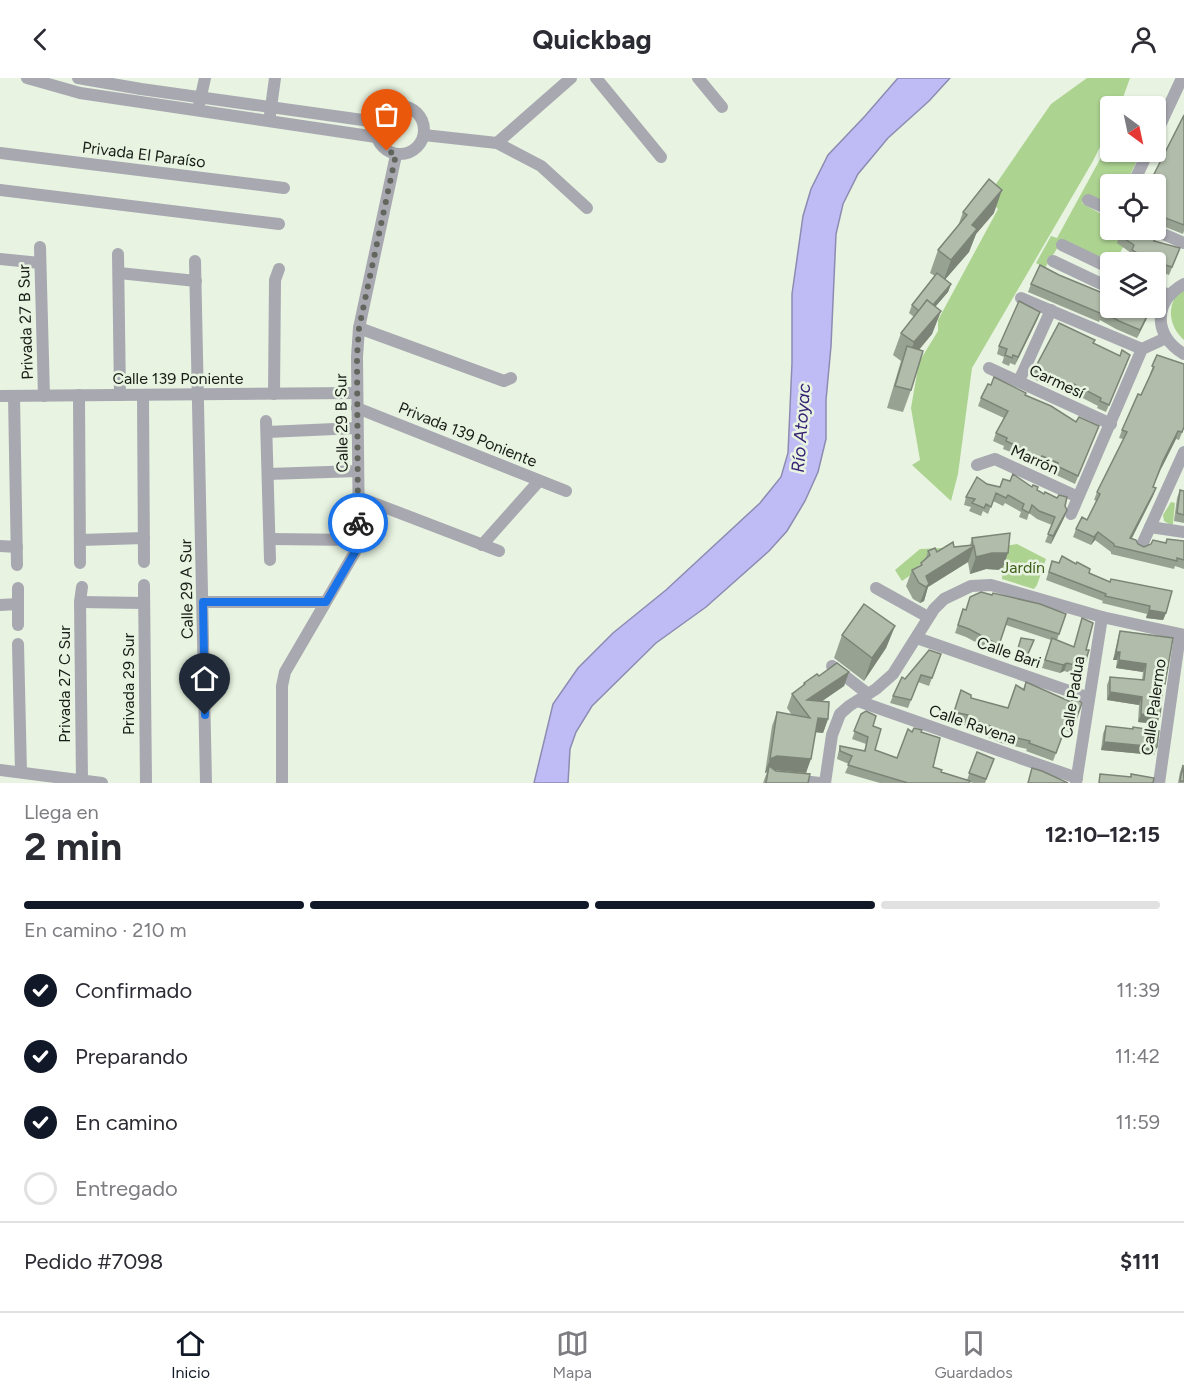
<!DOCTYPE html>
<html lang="es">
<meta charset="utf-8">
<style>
body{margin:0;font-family:Figtree,sans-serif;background:#f2f2f3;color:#2b2b33;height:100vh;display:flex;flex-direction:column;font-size:22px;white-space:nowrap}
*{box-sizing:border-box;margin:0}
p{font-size:20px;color:#7c7c81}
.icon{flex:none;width:33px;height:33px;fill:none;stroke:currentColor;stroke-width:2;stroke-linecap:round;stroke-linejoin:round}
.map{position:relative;height:705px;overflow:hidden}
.sheet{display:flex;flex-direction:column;background:#fff;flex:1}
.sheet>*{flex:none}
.needle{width:39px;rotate:147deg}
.controls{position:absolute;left:1100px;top:18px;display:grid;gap:12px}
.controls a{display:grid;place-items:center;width:66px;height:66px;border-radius:6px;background:#fff;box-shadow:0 2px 4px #0004;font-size:30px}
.pin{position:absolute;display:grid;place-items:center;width:51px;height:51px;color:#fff;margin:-62px -26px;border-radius:50% 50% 50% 0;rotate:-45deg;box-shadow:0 0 6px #0007}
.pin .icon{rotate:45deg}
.courier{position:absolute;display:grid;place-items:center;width:60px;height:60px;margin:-30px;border:4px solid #1a73e8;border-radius:50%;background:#fff;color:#222;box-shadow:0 2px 8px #0007}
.headline em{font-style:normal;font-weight:700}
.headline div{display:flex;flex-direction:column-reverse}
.headline{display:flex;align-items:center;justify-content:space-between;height:102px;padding:0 24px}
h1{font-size:39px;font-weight:700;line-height:45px}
.bar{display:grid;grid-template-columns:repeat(4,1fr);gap:9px 6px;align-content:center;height:72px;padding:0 24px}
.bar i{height:8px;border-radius:4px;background:#e1e1e2}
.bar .current{background:#111827}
.bar p{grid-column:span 4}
.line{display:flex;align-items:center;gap:15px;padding:0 24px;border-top:2px solid #e1e1e2}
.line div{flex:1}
ol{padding:0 24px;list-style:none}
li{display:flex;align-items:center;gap:18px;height:66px}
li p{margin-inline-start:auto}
li .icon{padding:6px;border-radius:50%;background:#111827;color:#fff;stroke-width:4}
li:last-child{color:#7c7c81}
li i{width:33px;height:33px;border:3px solid #e1e1e2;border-radius:50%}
header{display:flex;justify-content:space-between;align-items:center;height:78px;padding:0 24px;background:#fff;font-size:27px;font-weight:700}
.tabs{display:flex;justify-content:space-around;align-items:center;height:84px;border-top:2px solid #e1e1e2;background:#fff;font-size:16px;color:#7c7c81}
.tabs a{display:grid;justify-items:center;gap:3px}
.tabs .current{color:#111827}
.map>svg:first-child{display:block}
.green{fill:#add391}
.water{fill:#bfbbf5;stroke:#8d8bb2;stroke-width:1.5}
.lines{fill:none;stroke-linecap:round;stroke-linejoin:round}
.minor{stroke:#a8a8b1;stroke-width:12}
.wall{fill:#98a292}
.shaded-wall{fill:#7c8477}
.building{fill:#b1bcaa;stroke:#7c8477;stroke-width:1.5}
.done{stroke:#61675d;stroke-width:6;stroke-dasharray:0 10.8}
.route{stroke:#1a73e8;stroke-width:8}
.labels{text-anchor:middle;stroke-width:5;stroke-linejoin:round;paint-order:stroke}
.street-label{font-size:16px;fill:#181c16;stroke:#e8f3e1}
.park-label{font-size:16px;fill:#3d5f1b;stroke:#e8f3e1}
.water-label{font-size:18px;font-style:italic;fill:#362374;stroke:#e8f3e1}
</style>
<header><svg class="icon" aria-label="back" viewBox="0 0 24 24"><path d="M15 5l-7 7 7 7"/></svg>Quickbag<svg class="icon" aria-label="person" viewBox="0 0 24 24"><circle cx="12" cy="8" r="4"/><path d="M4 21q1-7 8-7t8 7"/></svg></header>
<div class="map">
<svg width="1184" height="705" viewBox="0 0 1184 705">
<rect width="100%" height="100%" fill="#e8f3e1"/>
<g class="green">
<path d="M 1087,0 L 1130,0 L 1120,28 L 1110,28 L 1110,49 L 1093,83 L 972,290 L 958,396 L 951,423 L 912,387 L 920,382 L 911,330 L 919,284 L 938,253 L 938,242 L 998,131 L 987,119 L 1051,26 Z"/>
<path d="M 1110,63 L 1110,74 L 1130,74 L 1139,78 L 1126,106 L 1110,106 L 1110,126 L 1087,117 L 1082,125 L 1110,141 L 1110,152 L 1128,152 L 1132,153 L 1115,184 L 1111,184 L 1061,164 L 1045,190 L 1036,185 L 1051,158 L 1057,160 Z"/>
<path d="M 1184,210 L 1184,262 C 1168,248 1165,224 1184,210 Z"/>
<path d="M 1171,424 L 1175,425 L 1173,446 L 1171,447 L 1164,443 L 1163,437 Z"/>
<path d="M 1017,466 L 1046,481 L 1037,507 L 1034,511 L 1002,501 L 1005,468 Z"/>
<path d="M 942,470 L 946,479 L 928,482 L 918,488 L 918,492 L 902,503 L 895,492 L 920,471 Z"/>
</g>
<path class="water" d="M 898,0 L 950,0 L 929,23 L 888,60 L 858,96 L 843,126 L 836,156 L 831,268 L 826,322 L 826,361 L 818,394 L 805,423 L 787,453 L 769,473 L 706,529 L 656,565 L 592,628 L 576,654 L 570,671 L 568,705 L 534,705 L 553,626 L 578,590 L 613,555 L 666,512 L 760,425 L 781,399 L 788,375 L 792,285 L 792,216 L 803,138 L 811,111 L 828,77 L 865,38 Z"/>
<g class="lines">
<g class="minor">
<path d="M 27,0 L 80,15 L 376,59"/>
<path d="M 78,0 L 141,11 L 377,44"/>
<path d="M 596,0 L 661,79"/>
<path d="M 698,0 L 722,29"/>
<path d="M 199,27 L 205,0"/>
<circle cx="400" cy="52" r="24"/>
<path d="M 270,37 L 275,0"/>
<path d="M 424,57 L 497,65 L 541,88 L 587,130"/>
<path d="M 1155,58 L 1182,0"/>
<path d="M 497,65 L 571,0"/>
<path d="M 0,75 L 284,110"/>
<path d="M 1133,106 L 1148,74"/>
<path d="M 0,112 L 279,146"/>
<path d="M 1088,122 L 1110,132"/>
<path d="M 1154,152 L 1184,165"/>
<path d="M 1062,167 L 1110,190"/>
<path d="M 40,169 L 44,318"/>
<path d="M 118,176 L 120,317"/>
<path d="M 0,181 L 40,185"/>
<path d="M 195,183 L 206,705"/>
<path d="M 1053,183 L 1110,210"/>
<path d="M 119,195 L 196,203"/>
<path d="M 1184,206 C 1153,223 1153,258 1184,276"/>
<path d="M 1155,211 L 1169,217"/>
<path d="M 1021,220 L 1142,271"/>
<path d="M 359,250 L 504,303 L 511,300"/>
<path d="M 989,290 L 1111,346"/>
<path d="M 1019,303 L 1051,232"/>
<path d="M 274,316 L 275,202 L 279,191"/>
<path d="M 79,317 L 80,485"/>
<path d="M 143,317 L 144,484"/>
<path d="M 0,318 L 357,315"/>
<path d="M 14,318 L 17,487"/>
<path d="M 357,330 L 566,413"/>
<path d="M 266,343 L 270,482"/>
<path d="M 267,354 L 357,350"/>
<path d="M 977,387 L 995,381 L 1078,419"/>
<path d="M 268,396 L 358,393"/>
<path d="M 358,419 L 499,473"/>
<path d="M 1071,436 L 1142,271 L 1166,260"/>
<path d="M 1150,449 L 1184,454"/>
<path d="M 270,461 L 359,462"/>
<path d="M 80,462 L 144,460"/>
<path d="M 482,467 L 539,403"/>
<path d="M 0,468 L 17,469"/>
<path d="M 1141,469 L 1184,374"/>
<path d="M 144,507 L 146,705"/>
<path d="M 18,510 L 18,547"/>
<path d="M 876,510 L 928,539"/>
<path d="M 80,524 L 144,525"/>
<path d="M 203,524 L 325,524"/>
<path d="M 0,527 L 18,526"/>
<path d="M 917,560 L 1089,620"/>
<path d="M 18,566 L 21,694"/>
<path d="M 832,588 L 868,616"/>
<path d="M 858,623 L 1077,700"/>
<path d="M 0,692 L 102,705"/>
<path d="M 82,702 L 80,524 L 82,509"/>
<path d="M 793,702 L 820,705"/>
<path d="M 282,705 L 282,608 L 285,594 L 355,474 L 359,462 L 357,279 L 359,250 L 396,77"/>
<path d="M 825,705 L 832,657 L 840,636 L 849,628 L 876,611 L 893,596 L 934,531 L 944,521 L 971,508 L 991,507 L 1102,539 L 1184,557"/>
<path d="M 1076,705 L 1102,539"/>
<path d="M 1159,705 L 1180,557"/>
</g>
</g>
<g class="wall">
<path d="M 1184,37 L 1184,153 L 1183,156 L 1155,145 L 1155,106 Z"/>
<path d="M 963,134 L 994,135 L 976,156 L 969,174 L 945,201 L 951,206 L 948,214 L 935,229 L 941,233 L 932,256 L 919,272 L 911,312 L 903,334 L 887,330 L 901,283 L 893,277 L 901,255 L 914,239 L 909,235 L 912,227 L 935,198 L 930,195 L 938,172 L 958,148 Z"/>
<path d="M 1120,156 L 1138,161 L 1154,163 L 1177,178 L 1169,197 L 1155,192 L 1155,184 L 1137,184 L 1129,180 L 1131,175 L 1117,165 Z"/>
<path d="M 1031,206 L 1110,230 L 1149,234 L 1146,242 L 1137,260 L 1116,251 L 1100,242 L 1099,244 L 1028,214 Z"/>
<path d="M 1040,234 L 1037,242 L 1015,287 L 1010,285 L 1009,288 L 1002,285 L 1004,279 L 997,276 L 999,268 Z"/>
<path d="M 1093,265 L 1127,284 L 1106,334 L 1097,330 L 1098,328 L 1071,314 L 1070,317 L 1031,300 L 1034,292 Z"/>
<path d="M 1157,277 L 1184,350 L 1179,362 L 1176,361 L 1161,391 L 1153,409 L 1156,410 L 1153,418 L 1131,461 L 1138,466 L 1144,469 L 1165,465 L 1167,461 L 1184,463 L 1184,491 L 1175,488 L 1174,491 L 1111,476 L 1111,474 L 1095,462 L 1091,467 L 1073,459 L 1076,451 L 1087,442 L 1097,423 L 1094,422 L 1097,414 L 1123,361 L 1119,360 L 1122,352 L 1151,297 L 1150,296 Z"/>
<path d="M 1025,317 L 1076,344 L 1099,348 L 1075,406 L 1054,396 L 1055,393 L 1040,385 L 1037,389 L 1017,380 L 1018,377 L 1003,371 L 1004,368 L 993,363 L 996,355 L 1004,340 L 978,328 L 981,320 Z"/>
<path d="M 987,406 L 1000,409 L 1037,412 L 1065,428 L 1067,432 L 1064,440 L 1051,466 L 1045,464 L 1052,447 L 1037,441 L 1029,435 L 1027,442 L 1019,439 L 1021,434 L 1005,425 L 1003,428 L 993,423 L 988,436 L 983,433 L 981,438 L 969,433 L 971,429 L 964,427 L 966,419 Z"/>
<path d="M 1180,412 L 1184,413 L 1184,445 L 1174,443 L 1177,420 Z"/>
<path d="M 972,460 L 1002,492 L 986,491 L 970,496 L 968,484 L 928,509 L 924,523 L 920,525 L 913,521 L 906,508 L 912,492 L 920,488 L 921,485 L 925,482 L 928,473 L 937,474 L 954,469 L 970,467 Z"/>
<path d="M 1052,483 L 1089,495 L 1166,535 L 1163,542 L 1146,540 L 1147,536 L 1102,525 L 1103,523 L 1046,502 Z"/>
<path d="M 992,517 L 1066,536 L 1057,562 L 1074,569 L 1082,540 L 1086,572 L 1084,588 L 1081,596 L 1071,593 L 1071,595 L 1064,593 L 1060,595 L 1042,590 L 1051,562 L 1006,547 L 996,575 L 966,559 L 955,555 L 963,531 L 966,532 Z"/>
<path d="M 895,548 L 886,570 L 864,603 L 834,580 L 842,557 Z"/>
<path d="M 1120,553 L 1173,560 L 1162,614 L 1157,646 L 1138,644 L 1139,627 L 1107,622 L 1107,607 L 1110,599 L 1142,602 L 1143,594 L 1116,590 L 1117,582 L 1113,582 L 1118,560 Z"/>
<path d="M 1021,560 L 1034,562 L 1024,585 L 1014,582 Z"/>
<path d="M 941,576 L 929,608 L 918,604 L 908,630 L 890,625 L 893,618 L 905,601 Z"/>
<path d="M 849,594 L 844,608 L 821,624 L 828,641 L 823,655 L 816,654 L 806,695 L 775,692 L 808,705 L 763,705 L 767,694 L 765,695 L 772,648 L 777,634 L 792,637 L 787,630 L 792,616 L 803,608 L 804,605 L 819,598 Z"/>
<path d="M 1026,604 L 1071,624 L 1082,625 L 1071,655 L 1065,652 L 1053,683 L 1026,673 L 1027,671 L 1001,665 L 989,660 L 991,657 L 964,647 L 965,645 L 951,642 L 961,612 L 971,620 L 1008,630 L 1023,611 Z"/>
<path d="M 861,636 L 873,648 L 875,672 L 897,680 L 912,654 L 921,654 L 933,689 L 941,694 L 967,702 L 977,674 L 994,681 L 985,705 L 973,705 L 969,704 L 969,705 L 880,705 L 845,695 L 849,686 L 837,681 L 838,676 L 840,668 L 864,673 L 866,666 L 852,661 Z"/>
<path d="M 1106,648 L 1132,651 L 1133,649 L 1157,669 L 1154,677 L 1101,672 L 1103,656 Z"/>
<path d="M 1183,687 L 1184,705 L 1178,705 L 1180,694 Z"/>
</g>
<g class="shaded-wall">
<path d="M 1002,112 L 994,135 L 976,156 L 969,174 L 943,204 L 951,182 L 972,147 Z"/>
<path d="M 951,206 L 948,214 L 921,245 L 924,237 Z"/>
<path d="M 941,233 L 932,256 L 906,287 L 914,264 Z"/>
<path d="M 1040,234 L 1037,242 L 1015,287 L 1018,279 Z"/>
<path d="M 1149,234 L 1146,242 L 1137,260 L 1140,252 Z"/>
<path d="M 1178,353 L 1176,361 L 1161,391 L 1163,383 Z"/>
<path d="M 1156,410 L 1153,418 L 1128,468 L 1130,460 Z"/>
<path d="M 1067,432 L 1064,440 L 1051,466 L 1053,458 Z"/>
<path d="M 1098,454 L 1095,462 L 1091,467 L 1094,459 Z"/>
<path d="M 974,468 L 968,484 L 928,509 L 924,523 L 920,525 L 926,509 L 926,498 Z"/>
<path d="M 992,475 L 1008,475 L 1002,492 L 986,491 L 970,496 L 976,479 Z"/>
<path d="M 1149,532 L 1166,535 L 1163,542 L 1146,540 Z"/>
<path d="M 895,548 L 886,570 L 864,603 L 872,580 Z"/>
<path d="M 1116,574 L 1120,574 L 1117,582 L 1113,582 Z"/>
<path d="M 1119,582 L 1146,586 L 1143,594 L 1116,590 Z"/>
<path d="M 1067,585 L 1064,593 L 1060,595 L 1063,587 Z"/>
<path d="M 849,594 L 844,608 L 806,634 L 807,622 Z"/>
<path d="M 1110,614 L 1142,619 L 1139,627 L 1107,622 Z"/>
<path d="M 1141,636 L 1160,638 L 1157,646 L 1138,644 Z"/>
<path d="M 818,640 L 828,641 L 823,655 L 813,654 Z"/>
<path d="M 1104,664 L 1157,669 L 1154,677 L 1101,672 Z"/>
<path d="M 777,678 L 811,681 L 806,695 L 772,692 L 769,688 L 767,694 L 765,695 L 770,681 Z"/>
</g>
<g class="building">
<path d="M 1184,37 L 1184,147 L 1155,136 L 1155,106 L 1149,106 Z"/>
<path d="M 989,101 L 1002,112 L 972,147 L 977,151 L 951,182 L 938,172 L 967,137 L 963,134 Z"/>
<path d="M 1142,152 L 1156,159 L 1154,163 L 1180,170 L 1172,189 L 1149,182 L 1132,172 L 1134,167 L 1119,157 L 1120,156 L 1138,161 Z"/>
<path d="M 1040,187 L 1059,197 L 1110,218 L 1110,230 L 1130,230 L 1138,233 L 1139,230 L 1149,234 L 1140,252 L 1119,243 L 1103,234 L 1102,236 L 1031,206 Z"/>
<path d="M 937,195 L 951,206 L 933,227 L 927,222 L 919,233 L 912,227 Z"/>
<path d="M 927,222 L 941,233 L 914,264 L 901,255 Z"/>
<path d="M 1019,223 L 1040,234 L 1018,279 L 1013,277 L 1012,280 L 1005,277 L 1007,271 L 999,268 Z"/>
<path d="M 1059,245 L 1095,262 L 1093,265 L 1120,278 L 1122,272 L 1130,277 L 1109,327 L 1100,323 L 1101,320 L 1074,306 L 1073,310 L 1034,292 Z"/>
<path d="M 907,268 L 923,273 L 911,312 L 895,308 Z"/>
<path d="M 1157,277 L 1184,286 L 1184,349 L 1182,354 L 1178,353 L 1163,383 L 1153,409 L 1156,410 L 1130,460 L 1136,462 L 1138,466 L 1144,469 L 1151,466 L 1153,462 L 1166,465 L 1167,461 L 1184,463 L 1184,482 L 1177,480 L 1177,483 L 1114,468 L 1114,466 L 1098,454 L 1094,459 L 1076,451 L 1082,439 L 1087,442 L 1100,416 L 1097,414 L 1127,354 L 1122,352 L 1138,316 L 1141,317 L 1154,289 L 1152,288 Z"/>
<path d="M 994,299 L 1026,315 L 1025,317 L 1051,328 L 1076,344 L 1079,339 L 1099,348 L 1078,398 L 1057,388 L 1058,385 L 1042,378 L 1040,381 L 1020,372 L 1021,370 L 1006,363 L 1007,360 L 996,355 L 1008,333 L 981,320 L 988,306 L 991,307 Z"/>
<path d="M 1013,396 L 1032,409 L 1033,407 L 1038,409 L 1037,412 L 1044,416 L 1045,414 L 1057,420 L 1059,417 L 1067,419 L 1065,428 L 1067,432 L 1053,458 L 1048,456 L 1055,439 L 1039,433 L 1032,427 L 1029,435 L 1022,431 L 1024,426 L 1008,417 L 1006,420 L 996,415 L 991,429 L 986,426 L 984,430 L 972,425 L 975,421 L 966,419 L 977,399 L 987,406 L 1000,409 L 1003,401 L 1010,403 Z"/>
<path d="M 1180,412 L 1184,413 L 1184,437 L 1177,435 Z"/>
<path d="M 1010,455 L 1008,475 L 992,475 L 976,479 L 974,468 L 926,498 L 929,506 L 926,509 L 919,505 L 912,492 L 922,487 L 921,485 L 930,477 L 928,473 L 935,470 L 937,474 L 953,464 L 954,469 L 973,467 L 972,460 Z"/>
<path d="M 1062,478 L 1076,486 L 1077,484 L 1090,491 L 1089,495 L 1110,504 L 1111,501 L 1172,513 L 1166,535 L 1149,532 L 1150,528 L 1105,518 L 1106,516 L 1049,494 L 1052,483 L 1059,485 Z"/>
<path d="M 981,514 L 992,517 L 993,515 L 1040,526 L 1066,536 L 1059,556 L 1008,540 L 999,567 L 969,551 L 958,547 L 963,531 L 966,532 L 970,519 Z"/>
<path d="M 864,526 L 895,548 L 872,580 L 842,557 Z"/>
<path d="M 1082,540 L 1093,545 L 1086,572 L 1089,572 L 1084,588 L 1074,585 L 1074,587 L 1067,585 L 1063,587 L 1045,582 L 1052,560 L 1074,569 Z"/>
<path d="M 1120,553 L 1173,560 L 1165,606 L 1163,606 L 1160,638 L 1141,636 L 1142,619 L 1110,614 L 1110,599 L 1144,602 L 1146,586 L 1119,582 L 1120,574 L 1116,574 Z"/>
<path d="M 1021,560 L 1034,562 L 1027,578 L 1017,574 Z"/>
<path d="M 929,572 L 941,576 L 932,600 L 921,597 L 911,622 L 893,618 L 902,599 L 905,601 Z"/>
<path d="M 837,585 L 849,594 L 807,622 L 829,624 L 828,641 L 818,640 L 811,681 L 777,678 L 770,681 L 777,634 L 810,640 L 792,616 L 805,606 L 804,605 L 817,596 L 819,598 Z"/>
<path d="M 1026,604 L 1071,624 L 1074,619 L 1082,625 L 1074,647 L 1067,645 L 1056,675 L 1029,665 L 1030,663 L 1004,657 L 992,652 L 993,649 L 967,640 L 968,637 L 954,634 L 961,612 L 971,617 L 971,620 L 1008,630 L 1016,607 L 1024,612 Z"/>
<path d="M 866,633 L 876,638 L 873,648 L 881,651 L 875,672 L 897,680 L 908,651 L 912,654 L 914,650 L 922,652 L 921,654 L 940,660 L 933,689 L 942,692 L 941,694 L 970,703 L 969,705 L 908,705 L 848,687 L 852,678 L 840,673 L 840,668 L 865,673 L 868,659 L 854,653 L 861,636 Z"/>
<path d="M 1106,648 L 1133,651 L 1133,649 L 1159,653 L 1157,669 L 1104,664 Z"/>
<path d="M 977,674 L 994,681 L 986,701 L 969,695 Z"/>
<path d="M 1183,687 L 1184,703 L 1180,703 Z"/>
<path d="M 769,688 L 776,693 L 810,696 L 808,705 L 766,705 Z"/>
<path d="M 1032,690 L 1042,693 L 1068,705 L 1028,705 Z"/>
<path d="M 1100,696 L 1131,699 L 1131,696 L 1154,700 L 1153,705 L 1099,705 Z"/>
</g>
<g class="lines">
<path class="done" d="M 358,445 L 357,279 L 359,250 L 396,76 L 387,73"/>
<path class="route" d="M 205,637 L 203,524 L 326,524 L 355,474 L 358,462 L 358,445"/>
</g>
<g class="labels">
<g class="street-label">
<text transform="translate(144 76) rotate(7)" y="6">Privada El Paraíso</text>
<text transform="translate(25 244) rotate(-92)" y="6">Privada 27 B Sur</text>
<text x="178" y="306">Calle 139 Poniente</text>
<text transform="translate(1057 303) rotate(25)" y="6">Carmesí</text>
<text transform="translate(341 345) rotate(-91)" y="6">Calle 29 B Sur</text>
<text transform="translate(468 356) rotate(22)" y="6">Privada 139 Poniente</text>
<text transform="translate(1035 381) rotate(24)" y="6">Marrón</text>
<text transform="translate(186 511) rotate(-91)" y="6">Calle 29 A Sur</text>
<text transform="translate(1009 574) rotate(19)" y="6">Calle Bari</text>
<text transform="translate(64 606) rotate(-90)" y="6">Privada 27 C Sur</text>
<text transform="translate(128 606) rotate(-90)" y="6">Privada 29 Sur</text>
<text transform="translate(1072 619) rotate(-81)" y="6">Calle Padua</text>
<text transform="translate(1153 629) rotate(-82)" y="6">Calle Palermo</text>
<text transform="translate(973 646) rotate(19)" y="6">Calle Ravena</text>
</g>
<g class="park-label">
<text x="1023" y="495">Jardín</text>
</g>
<g class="water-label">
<text transform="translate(801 350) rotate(-86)" y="6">Río Atoyac</text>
</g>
</g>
</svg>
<div class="controls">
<a><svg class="needle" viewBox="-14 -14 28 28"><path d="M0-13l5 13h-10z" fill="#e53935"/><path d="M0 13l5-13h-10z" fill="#7c7c81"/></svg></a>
<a><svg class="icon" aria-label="locate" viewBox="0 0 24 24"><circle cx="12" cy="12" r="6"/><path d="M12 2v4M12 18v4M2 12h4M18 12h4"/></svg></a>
<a><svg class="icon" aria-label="layers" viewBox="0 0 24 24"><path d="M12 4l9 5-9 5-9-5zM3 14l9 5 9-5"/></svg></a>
</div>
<div class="pin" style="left:387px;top:73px;background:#ea580c"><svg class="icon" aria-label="bag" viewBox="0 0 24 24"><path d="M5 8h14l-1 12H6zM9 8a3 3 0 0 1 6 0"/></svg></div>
<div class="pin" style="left:205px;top:637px;background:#1f2937"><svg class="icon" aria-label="home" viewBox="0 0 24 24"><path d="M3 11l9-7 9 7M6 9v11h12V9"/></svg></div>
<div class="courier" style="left:358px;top:445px"><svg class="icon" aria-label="bike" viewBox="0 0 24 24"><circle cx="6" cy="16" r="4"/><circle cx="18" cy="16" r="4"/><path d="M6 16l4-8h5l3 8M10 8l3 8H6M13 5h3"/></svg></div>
</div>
<section class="sheet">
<div class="headline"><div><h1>2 min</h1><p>Llega en</p></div><em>12:10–12:15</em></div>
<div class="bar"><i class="current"></i><i class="current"></i><i class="current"></i><i></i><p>En camino · 210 m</p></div>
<ol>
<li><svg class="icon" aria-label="check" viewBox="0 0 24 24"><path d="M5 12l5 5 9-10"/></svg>Confirmado<p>11:39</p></li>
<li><svg class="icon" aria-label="check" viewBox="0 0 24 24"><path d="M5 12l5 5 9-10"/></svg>Preparando<p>11:42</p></li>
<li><svg class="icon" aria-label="check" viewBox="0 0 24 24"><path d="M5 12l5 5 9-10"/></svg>En camino<p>11:59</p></li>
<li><i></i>Entregado</li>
</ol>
<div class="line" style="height:78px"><div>Pedido #7098</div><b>$111</b></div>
</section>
<nav class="tabs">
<a class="current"><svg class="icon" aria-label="home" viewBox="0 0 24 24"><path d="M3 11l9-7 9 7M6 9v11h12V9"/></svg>Inicio</a>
<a><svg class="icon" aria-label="map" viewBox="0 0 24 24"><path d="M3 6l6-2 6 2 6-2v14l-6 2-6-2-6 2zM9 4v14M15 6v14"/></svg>Mapa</a>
<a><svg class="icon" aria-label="saved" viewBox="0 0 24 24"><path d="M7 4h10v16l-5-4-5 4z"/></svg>Guardados</a>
</nav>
